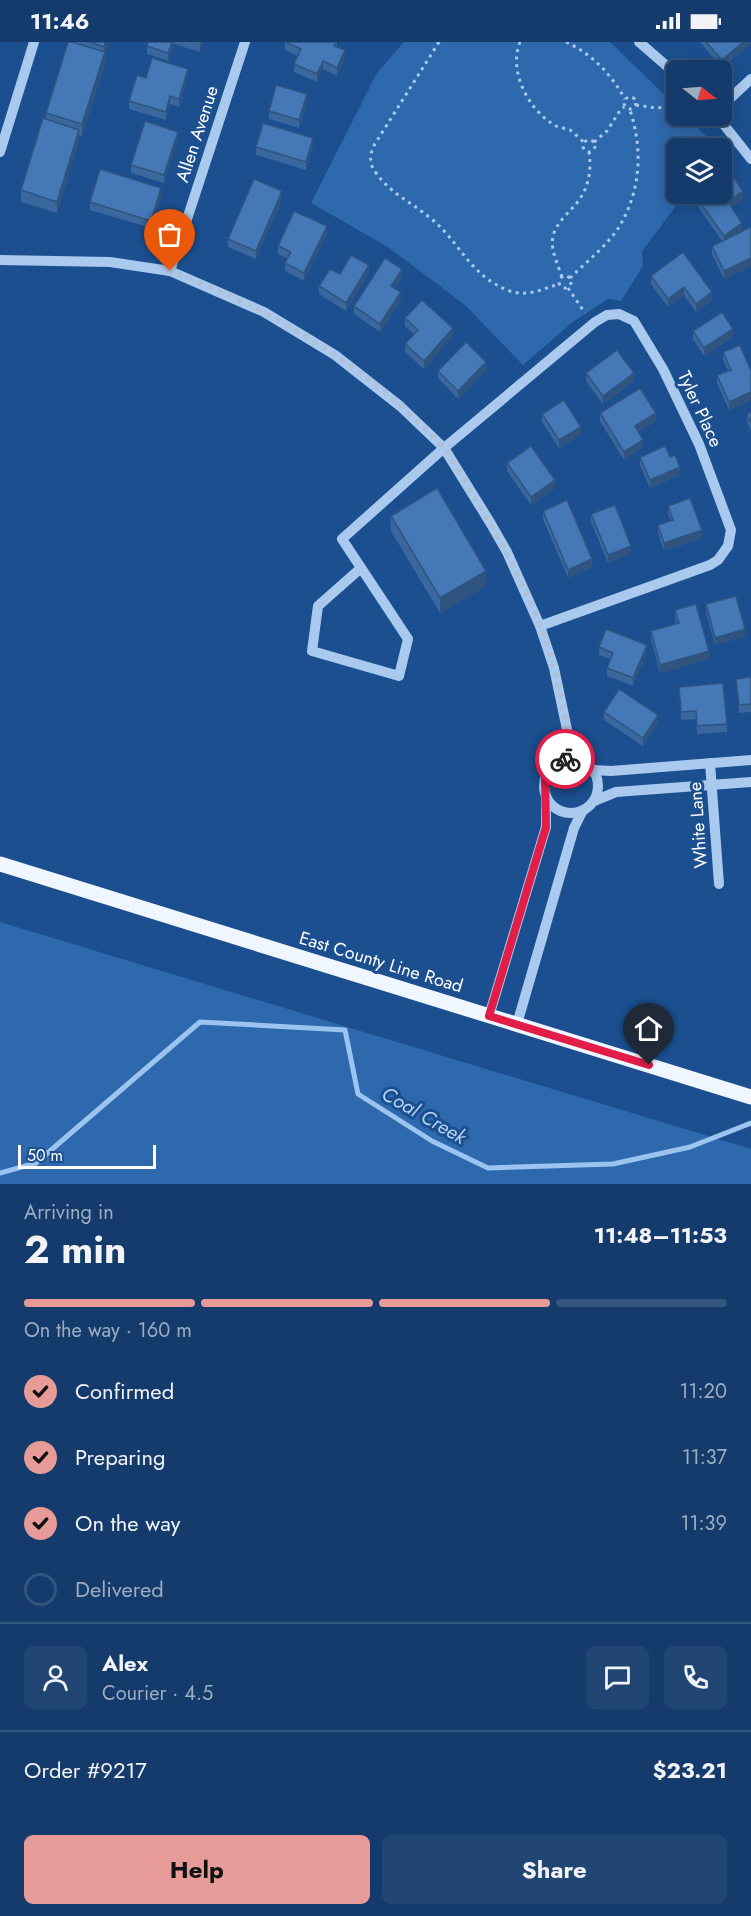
<!DOCTYPE html>
<meta charset="utf-8">
<style>
body{margin:0;font-family:Jost,sans-serif;background:#214673;color:#f1f3f6;height:100vh;display:flex;flex-direction:column;font-size:22px;white-space:nowrap}
*{box-sizing:border-box;margin:0}
p{font-size:20px;color:#9dadc1}
.icon{flex:none;width:33px;height:33px;fill:none;stroke:currentColor;stroke-width:2;stroke-linecap:round;stroke-linejoin:round}
.map{position:relative;height:1142px;overflow:hidden}
.drawer{display:flex;flex-direction:column;background:#143b6b;flex:1}
.drawer>*{flex:none}
.needle{width:39px;rotate:107deg}
.fabs{position:absolute;left:666px;top:18px;display:grid;gap:12px}
.fabs a{display:grid;place-items:center;width:66px;height:66px;border-radius:9px;background:#143b6b;box-shadow:0 3px 15px #0003,0 0 0 2px #33557e;font-size:30px}
.scale{position:absolute;left:18px;bottom:15px;width:138px;box-sizing:border-box;padding-left:6px;border:3px solid #fff;border-top:0;font-size:16px;line-height:21px;white-space:nowrap;color:#fff;-webkit-text-stroke:4px #1b4f8f;paint-order:stroke}
.pin{position:absolute;display:grid;place-items:center;width:51px;height:51px;color:#fff;margin:-62px -26px;border-radius:50% 50% 50% 0;rotate:-45deg;box-shadow:0 0 6px #0007}
.pin .icon{rotate:45deg}
.courier{position:absolute;display:grid;place-items:center;width:60px;height:60px;margin:-30px;border:4px solid #e11d48;border-radius:50%;background:#fff;color:#222;box-shadow:0 2px 8px #0007}
.summary em{font-style:normal;font-weight:700}
.summary div{display:flex;flex-direction:column-reverse}
.summary{display:flex;align-items:center;justify-content:space-between;height:102px;padding:0 24px}
h1{font-size:39px;font-weight:700;line-height:45px}
.bar{display:grid;grid-template-columns:repeat(4,1fr);gap:9px 6px;align-content:center;height:72px;padding:0 24px}
.bar i{height:8px;border-radius:4px;background:#33557e}
.bar .on{background:#e69b98}
.bar p{grid-column:span 4}
.line{display:flex;align-items:center;gap:15px;padding:0 24px;border-top:2px solid #33557e}
.line div{flex:1}
.round{display:grid;place-items:center;flex:none;width:63px;height:63px;border-radius:9px;background:#214673}
ol{padding:0 24px;list-style:none}
li{display:flex;align-items:center;gap:18px;height:66px}
li p{margin-inline-start:auto}
li .icon{padding:6px;border-radius:50%;background:#e69b98;color:#111;stroke-width:4}
li:last-child{color:#9dadc1}
li i{width:33px;height:33px;border:3px solid #33557e;border-radius:50%}
.cta{display:flex;gap:12px;margin-top:auto;padding:12px 24px}
.cta a{flex:1;height:69px;border-radius:9px;background:#e69b98;color:#111;font-size:24px;font-weight:700;line-height:69px;text-align:center}
.cta a+a{background:#214673;color:#f1f3f6}
.status{display:flex;justify-content:space-between;align-items:center;height:42px;padding:0 30px;background:#143b6b;direction:ltr}
.status svg{height:16px;fill:currentColor}
.map>svg:first-child{display:block}
.green{fill:#2e69ad}
.lines{fill:none;stroke-linecap:round;stroke-linejoin:round}
.stream{stroke:#9cc4f0;stroke-width:5}
.path{stroke:#a9c9ee;stroke-width:3;stroke-dasharray:3 4.5;stroke-linecap:butt}
.minor{stroke:#a9c9ee;stroke-width:10}
.major{stroke:#f0f6ff;stroke-width:15}
.wall{fill:#3a679d}
.shaded-wall{fill:#305480}
.building{fill:#4478b7;stroke:#305480;stroke-width:1.5}
.done{stroke:#afc1d8;stroke-width:6;stroke-dasharray:0 10.8}
.route{stroke:#e11d48;stroke-width:8}
.labels{text-anchor:middle;stroke-width:6;stroke-linejoin:round;paint-order:stroke}
.street-label{font-size:18px;fill:#fff;stroke:#1b4f8f}
.water-label{font-size:20px;font-style:italic;fill:#b5d3f5;stroke:#1b4f8f}
</style>
<div class="status"><b>11:46</b><svg viewBox="0 0 49 12"><path d="M0 12V9h3v3zM5 12V6h3v6zM10 12V3h3v9zM15 12V0h3v12zM26 1h20v11H26zM47 4h2v5h-2z"/></svg></div>
<div class="map">
<svg width="751" height="1142" viewBox="0 0 751 1142">
<rect width="100%" height="100%" fill="#1b4f8f"/>
<g class="green">
<path d="M 404,0 L 610,0 L 676,64 L 676,74 L 686,74 L 718,106 L 676,106 L 676,152 L 685,152 L 642,209 L 643,224 L 621,259 L 608,257 L 574,279 L 523,323 L 465,263 L 388,205 L 311,161 L 377,31 Z"/>
<path d="M 0,880 L 751,1107 L 751,1142 L 0,1142 Z"/>
</g>
<g class="lines">
<path class="stream" d="M 0,1131 L 36,1121 L 200,980 L 345,988 L 358,1052 L 432,1099 L 488,1126 L 613,1122 L 690,1105 L 751,1081"/>
<g class="path">
<path d="M 439,0 L 373,105 C 370,115 369,122 376,131 C 390,151 411,160 429,175 C 460,199 469,234 510,249 C 528,255 542,247 559,242"/>
<path d="M 520,0 C 508,30 529,69 556,84 C 560,86 566,86 570,88 C 575,91 579,97 584,100"/>
<path d="M 566,0 C 592,12 611,32 625,57"/>
<circle cx="630" cy="61" r="6"/>
<path d="M 636,63 L 656,66 L 676,64"/>
<circle cx="589" cy="104" r="6"/>
<path d="M 594,100 L 607,89 L 619,70 L 624,65"/>
<circle cx="565" cy="240" r="6"/>
<path d="M 562,235 C 558,223 550,207 553,194 C 556,182 567,172 575,163 C 588,149 592,129 589,111"/>
<path d="M 570,236 C 586,220 607,204 619,185 C 641,148 643,108 630,68"/>
<path d="M 568,246 L 585,271"/>
</g>
<g class="minor">
<path d="M 639,0 L 676,32"/>
<path d="M 722,64 L 751,37"/>
<path d="M 717,74 L 751,117"/>
<path d="M 0,110 L 34,0"/>
<path d="M 0,218 L 110,220 L 170,229 L 264,270 L 335,313 L 400,364 L 444,406 L 491,482 L 507,510 L 540,584 L 554,626 L 573,716"/>
<path d="M 170,229 L 245,0"/>
<path d="M 361,526 L 318,564 L 312,609 L 399,634 L 408,597 L 342,497 L 444,406 L 595,280 L 607,273 L 619,272 L 634,279 L 663,327 L 699,402 L 731,488 L 728,504 L 718,518 L 710,523 L 540,584"/>
<circle cx="571" cy="744" r="27"/>
<path d="M 710,721 L 719,842"/>
<path d="M 594,728 L 611,729 L 751,718"/>
<path d="M 594,759 L 616,750 L 751,740"/>
<path d="M 489,974 L 546,785 L 546,754"/>
<path d="M 517,982 L 574,786 L 583,768"/>
</g>
<path class="major" d="M 0,822 L 751,1055"/>
</g>
<g class="wall">
<path d="M 68,0 L 109,0 L 105,15 L 105,22 L 82,94 L 79,93 L 79,99 L 57,171 L 21,160 L 21,148 L 46,77 L 46,71 Z"/>
<path d="M 148,0 L 203,0 L 200,10 L 174,2 L 168,19 L 147,12 L 147,4 Z"/>
<path d="M 285,0 L 337,0 L 337,5 L 345,16 L 337,34 L 323,27 L 317,40 L 294,30 L 294,22 L 298,14 L 285,8 Z"/>
<path d="M 700,0 L 751,0 L 751,1 L 722,26 Z"/>
<path d="M 188,35 L 179,65 L 170,62 L 166,78 L 129,67 L 129,59 L 146,36 Z"/>
<path d="M 307,60 L 299,86 L 269,77 L 269,69 Z"/>
<path d="M 178,98 L 164,141 L 131,131 L 131,123 Z"/>
<path d="M 313,104 L 306,128 L 256,113 L 256,105 Z"/>
<path d="M 692,152 L 722,152 L 743,157 L 731,165 L 742,189 L 751,185 L 751,224 L 724,237 L 712,212 L 712,204 L 722,199 L 692,156 Z"/>
<path d="M 161,154 L 151,186 L 90,168 L 90,160 Z"/>
<path d="M 282,157 L 256,217 L 228,205 L 228,197 Z"/>
<path d="M 327,192 L 304,239 L 285,229 L 285,221 L 287,216 L 278,212 L 278,204 Z"/>
<path d="M 683,210 L 712,258 L 696,270 L 684,253 L 668,265 L 651,242 L 651,234 Z"/>
<path d="M 369,231 L 346,269 L 319,252 L 319,244 L 340,232 Z"/>
<path d="M 402,235 L 395,246 L 401,258 L 380,290 L 354,272 L 354,264 Z"/>
<path d="M 405,276 L 453,294 L 424,327 L 405,310 L 405,302 L 414,292 L 405,284 Z"/>
<path d="M 693,289 L 733,295 L 704,314 L 693,297 Z"/>
<path d="M 723,310 L 751,329 L 751,358 L 729,368 L 717,341 L 717,333 L 728,329 L 723,318 Z"/>
<path d="M 486,328 L 458,357 L 438,336 L 438,329 Z"/>
<path d="M 586,331 L 634,339 L 603,362 L 586,339 Z"/>
<path d="M 751,370 L 751,389 L 747,380 L 747,372 Z"/>
<path d="M 600,371 L 656,379 L 638,390 L 643,405 L 624,418 L 600,379 Z"/>
<path d="M 542,372 L 581,393 L 559,406 L 542,380 Z"/>
<path d="M 640,415 L 670,415 L 680,433 L 650,446 L 640,423 Z"/>
<path d="M 507,421 L 555,446 L 531,463 L 507,429 Z"/>
<path d="M 668,464 L 702,496 L 664,509 L 658,491 L 658,483 L 671,479 L 668,472 Z"/>
<path d="M 543,469 L 592,525 L 568,536 L 543,477 Z"/>
<path d="M 591,472 L 631,511 L 608,521 L 591,480 Z"/>
<path d="M 391,474 L 486,544 L 440,571 L 391,489 Z"/>
<path d="M 706,562 L 745,595 L 715,603 L 706,570 Z"/>
<path d="M 675,568 L 709,617 L 660,631 L 651,597 L 651,589 L 676,582 L 675,576 Z"/>
<path d="M 599,605 L 647,611 L 633,644 L 607,634 L 607,626 L 610,617 L 599,613 Z"/>
<path d="M 751,635 L 751,670 L 739,671 L 736,637 Z"/>
<path d="M 679,645 L 727,682 L 727,690 L 697,692 L 696,677 L 681,678 Z"/>
<path d="M 604,670 L 658,681 L 643,704 L 604,678 Z"/>
</g>
<g class="shaded-wall">
<path d="M 105,0 L 109,0 L 105,15 L 105,22 L 82,94 L 82,82 L 104,12 L 104,5 Z"/>
<path d="M 172,0 L 174,0 L 174,2 L 168,19 L 168,11 Z"/>
<path d="M 201,0 L 203,0 L 200,10 L 200,2 Z"/>
<path d="M 743,0 L 751,0 L 751,1 L 722,26 L 722,18 Z"/>
<path d="M 345,8 L 345,16 L 337,34 L 337,26 Z"/>
<path d="M 323,19 L 323,27 L 317,40 L 317,32 Z"/>
<path d="M 188,27 L 188,35 L 179,65 L 179,57 Z"/>
<path d="M 307,52 L 307,60 L 299,86 L 299,78 Z"/>
<path d="M 170,54 L 170,62 L 166,78 L 166,70 Z"/>
<path d="M 79,88 L 79,99 L 57,171 L 57,160 Z"/>
<path d="M 178,90 L 178,98 L 164,141 L 164,133 Z"/>
<path d="M 313,96 L 313,104 L 306,128 L 306,120 Z"/>
<path d="M 161,146 L 161,154 L 151,186 L 151,179 Z"/>
<path d="M 282,149 L 282,157 L 256,217 L 256,209 Z"/>
<path d="M 743,149 L 743,157 L 728,168 L 728,160 Z"/>
<path d="M 742,181 L 742,189 L 724,202 L 724,194 Z"/>
<path d="M 327,184 L 327,192 L 304,239 L 304,231 Z"/>
<path d="M 751,216 L 751,224 L 724,237 L 724,229 Z"/>
<path d="M 369,223 L 369,231 L 346,269 L 346,261 Z"/>
<path d="M 402,227 L 402,235 L 391,252 L 391,244 Z"/>
<path d="M 684,245 L 684,253 L 668,265 L 668,257 Z"/>
<path d="M 401,250 L 401,258 L 380,290 L 380,282 Z"/>
<path d="M 712,250 L 712,258 L 696,270 L 696,262 Z"/>
<path d="M 453,286 L 453,294 L 424,327 L 424,319 Z"/>
<path d="M 733,287 L 733,295 L 704,314 L 704,306 Z"/>
<path d="M 486,320 L 486,328 L 458,357 L 458,349 Z"/>
<path d="M 634,331 L 634,339 L 603,362 L 603,354 Z"/>
<path d="M 751,350 L 751,358 L 729,368 L 729,360 Z"/>
<path d="M 656,371 L 656,379 L 635,392 L 635,384 Z"/>
<path d="M 581,385 L 581,393 L 559,406 L 559,398 Z"/>
<path d="M 643,398 L 643,405 L 624,418 L 624,410 Z"/>
<path d="M 680,425 L 680,433 L 650,446 L 650,438 Z"/>
<path d="M 555,438 L 555,446 L 531,463 L 531,455 Z"/>
<path d="M 702,488 L 702,496 L 664,509 L 664,501 Z"/>
<path d="M 631,504 L 631,511 L 608,521 L 608,513 Z"/>
<path d="M 592,517 L 592,525 L 568,536 L 568,528 Z"/>
<path d="M 486,529 L 486,544 L 440,571 L 440,556 Z"/>
<path d="M 745,587 L 745,595 L 715,603 L 715,596 Z"/>
<path d="M 647,603 L 647,611 L 633,644 L 633,636 Z"/>
<path d="M 709,609 L 709,617 L 660,631 L 660,623 Z"/>
<path d="M 658,673 L 658,681 L 643,704 L 643,696 Z"/>
</g>
<g class="building">
<path d="M 68,0 L 72,0 L 105,10 L 82,82 L 46,71 Z"/>
<path d="M 90,0 L 105,0 L 104,5 Z"/>
<path d="M 148,0 L 172,0 L 168,11 L 147,4 Z"/>
<path d="M 285,0 L 336,0 L 334,4 L 345,8 L 337,26 L 323,19 L 317,32 L 294,22 L 301,7 Z"/>
<path d="M 706,0 L 743,0 L 722,18 Z"/>
<path d="M 152,16 L 188,27 L 179,57 L 170,54 L 166,70 L 129,59 L 137,33 L 146,36 Z"/>
<path d="M 276,43 L 307,52 L 299,78 L 269,69 Z"/>
<path d="M 43,76 L 79,88 L 57,160 L 21,148 Z"/>
<path d="M 145,79 L 178,90 L 164,133 L 131,123 Z"/>
<path d="M 263,81 L 313,96 L 306,120 L 256,105 Z"/>
<path d="M 726,124 L 743,149 L 728,160 L 742,181 L 724,194 L 694,152 L 722,152 L 722,127 Z"/>
<path d="M 100,127 L 161,146 L 151,179 L 90,160 Z"/>
<path d="M 254,137 L 282,149 L 256,209 L 228,197 Z"/>
<path d="M 294,169 L 327,184 L 304,231 L 285,221 L 291,210 L 278,204 Z"/>
<path d="M 751,185 L 751,216 L 724,229 L 712,204 Z"/>
<path d="M 683,210 L 712,250 L 696,262 L 684,245 L 668,257 L 651,234 Z"/>
<path d="M 351,213 L 369,223 L 346,261 L 319,244 L 330,227 L 340,232 Z"/>
<path d="M 385,216 L 402,227 L 391,244 L 401,250 L 380,282 L 354,264 Z"/>
<path d="M 422,258 L 453,286 L 424,319 L 405,302 L 418,288 L 405,276 Z"/>
<path d="M 722,270 L 733,287 L 704,306 L 693,289 Z"/>
<path d="M 466,300 L 486,320 L 458,349 L 438,329 Z"/>
<path d="M 740,303 L 751,329 L 751,350 L 729,360 L 717,333 L 731,328 L 723,310 Z"/>
<path d="M 617,308 L 634,331 L 603,354 L 586,331 Z"/>
<path d="M 640,346 L 656,371 L 635,384 L 643,398 L 624,410 L 600,371 Z"/>
<path d="M 564,358 L 581,385 L 559,398 L 542,372 Z"/>
<path d="M 751,370 L 751,381 L 747,372 Z"/>
<path d="M 531,404 L 555,438 L 531,455 L 507,421 Z"/>
<path d="M 665,404 L 670,415 L 675,413 L 680,425 L 650,438 L 640,415 Z"/>
<path d="M 437,446 L 486,529 L 440,556 L 391,474 Z"/>
<path d="M 690,456 L 702,488 L 664,501 L 658,483 L 673,478 L 668,464 Z"/>
<path d="M 567,458 L 592,517 L 568,528 L 543,469 Z"/>
<path d="M 615,463 L 631,504 L 608,513 L 591,472 Z"/>
<path d="M 736,554 L 745,587 L 715,596 L 706,562 Z"/>
<path d="M 696,562 L 709,609 L 660,623 L 651,589 L 679,581 L 675,568 Z"/>
<path d="M 606,587 L 647,603 L 633,636 L 607,626 L 613,611 L 599,605 Z"/>
<path d="M 751,635 L 751,662 L 739,663 L 736,637 Z"/>
<path d="M 723,641 L 727,682 L 697,684 L 696,669 L 681,670 L 679,645 Z"/>
<path d="M 619,647 L 658,673 L 643,696 L 604,670 Z"/>
</g>
<g class="lines">
<path class="done" d="M 170,229 C 267,264 373,328 443,405 C 455,419 464,439 474,455 C 506,506 539,569 554,627 C 562,657 567,686 573,716 L 565,717"/>
<path class="route" d="M 565,717 L 555,721 L 545,736 L 546,785 L 489,974 L 649,1023"/>
</g>
<g class="labels">
<g class="street-label">
<text transform="translate(197 92) rotate(-72)" y="6">Allen Avenue</text>
<text transform="translate(700 367) rotate(65)" y="6">Tyler Place</text>
<text transform="translate(698 783) rotate(-94)" y="6">White Lane</text>
<text transform="translate(381 920) rotate(17)" y="6">East County Line Road</text>
</g>
<g class="water-label">
<text transform="translate(424 1073) rotate(30)" y="7">Coal Creek</text>
</g>
</g>
</svg>
<div class="fabs">
<a><svg class="needle" viewBox="-14 -14 28 28"><path d="M0-13l5 13h-10z" fill="#e53935"/><path d="M0 13l5-13h-10z" fill="#9dadc1"/></svg></a>
<a><svg class="icon" aria-label="layers" viewBox="0 0 24 24"><path d="M12 4l9 5-9 5-9-5zM3 14l9 5 9-5"/></svg></a>
</div>
<div class="scale">50 m</div>
<div class="pin" style="left:170px;top:229px;background:#ea580c"><svg class="icon" aria-label="bag" viewBox="0 0 24 24"><path d="M5 8h14l-1 12H6zM9 8a3 3 0 0 1 6 0"/></svg></div>
<div class="pin" style="left:649px;top:1023px;background:#1f2937"><svg class="icon" aria-label="home" viewBox="0 0 24 24"><path d="M3 11l9-7 9 7M6 9v11h12V9"/></svg></div>
<div class="courier" style="left:565px;top:717px"><svg class="icon" aria-label="bike" viewBox="0 0 24 24"><circle cx="6" cy="16" r="4"/><circle cx="18" cy="16" r="4"/><path d="M6 16l4-8h5l3 8M10 8l3 8H6M13 5h3"/></svg></div>
</div>
<section class="drawer">
<div class="summary"><div><h1>2 min</h1><p>Arriving in</p></div><em>11:48–11:53</em></div>
<div class="bar"><i class="on"></i><i class="on"></i><i class="on"></i><i></i><p>On the way · 160 m</p></div>
<ol>
<li><svg class="icon" aria-label="check" viewBox="0 0 24 24"><path d="M5 12l5 5 9-10"/></svg>Confirmed<p>11:20</p></li>
<li><svg class="icon" aria-label="check" viewBox="0 0 24 24"><path d="M5 12l5 5 9-10"/></svg>Preparing<p>11:37</p></li>
<li><svg class="icon" aria-label="check" viewBox="0 0 24 24"><path d="M5 12l5 5 9-10"/></svg>On the way<p>11:39</p></li>
<li><i></i>Delivered</li>
</ol>
<div class="line" style="height:108px"><a class="round"><svg class="icon" aria-label="person" viewBox="0 0 24 24"><circle cx="12" cy="8" r="4"/><path d="M4 21q1-7 8-7t8 7"/></svg></a><div><b>Alex</b><p>Courier · 4.5</p></div><a class="round"><svg class="icon" aria-label="chat" viewBox="0 0 24 24"><path d="M4 5h16v11H9l-5 4z"/></svg></a><a class="round"><svg class="icon" aria-label="phone" viewBox="0 0 24 24"><path d="M5 4h4l2 5-3 2q2 4 5 5l2-3 5 2v4C11 20 4 13 5 4z"/></svg></a></div>
<div class="line" style="height:78px"><div>Order #9217</div><b>$23.21</b></div>
<div class="cta"><a>Help</a><a>Share</a></div>
</section>
